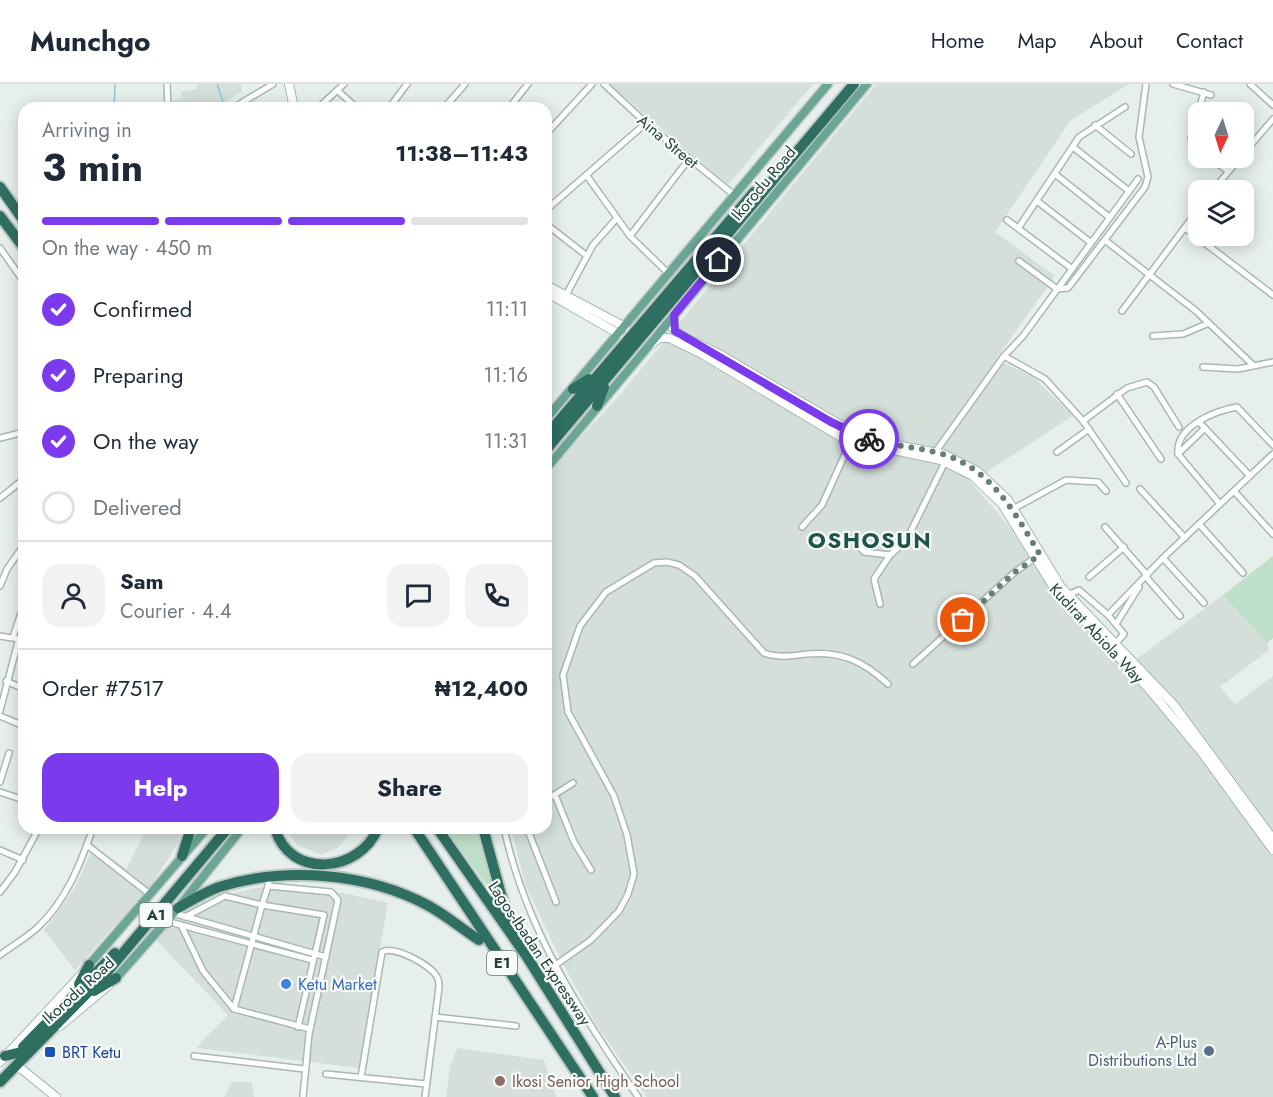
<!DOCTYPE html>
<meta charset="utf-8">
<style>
body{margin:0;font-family:Jost,sans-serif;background:#f2f2f3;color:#1f2937;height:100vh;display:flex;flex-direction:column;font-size:22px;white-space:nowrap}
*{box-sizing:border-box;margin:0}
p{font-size:20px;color:#747a83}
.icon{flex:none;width:33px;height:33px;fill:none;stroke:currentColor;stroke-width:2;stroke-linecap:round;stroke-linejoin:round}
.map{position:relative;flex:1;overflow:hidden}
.drawer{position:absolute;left:18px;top:18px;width:534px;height:732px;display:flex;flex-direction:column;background:#fff;border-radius:18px;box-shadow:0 3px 15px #0003}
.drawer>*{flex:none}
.needle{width:39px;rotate:184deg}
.buttons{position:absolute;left:1188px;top:18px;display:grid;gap:12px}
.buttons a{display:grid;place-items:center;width:66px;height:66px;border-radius:12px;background:#fff;box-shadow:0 3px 15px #0003;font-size:30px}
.pin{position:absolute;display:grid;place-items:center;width:51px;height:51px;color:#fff;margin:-26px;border:3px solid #fff;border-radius:50%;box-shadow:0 2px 6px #0007}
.courier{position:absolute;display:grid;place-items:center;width:60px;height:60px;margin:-30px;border:4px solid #7c3aed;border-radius:50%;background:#fff;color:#222;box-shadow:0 2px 8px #0007}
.head em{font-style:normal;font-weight:700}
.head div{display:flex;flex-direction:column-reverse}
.head{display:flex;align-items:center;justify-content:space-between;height:102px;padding:0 24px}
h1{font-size:39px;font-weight:700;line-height:45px}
.bar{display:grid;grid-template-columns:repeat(4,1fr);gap:9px 6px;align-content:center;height:72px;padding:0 24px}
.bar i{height:8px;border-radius:4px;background:#e0e1e3}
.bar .active{background:#7c3aed}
.bar p{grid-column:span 4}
.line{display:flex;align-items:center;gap:15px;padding:0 24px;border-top:2px solid #e0e1e3}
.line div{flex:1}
.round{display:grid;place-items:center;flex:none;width:63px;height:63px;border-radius:18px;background:#f2f2f3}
ol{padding:0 24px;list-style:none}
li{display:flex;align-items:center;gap:18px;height:66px}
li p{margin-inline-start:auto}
li .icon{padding:6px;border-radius:50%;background:#7c3aed;color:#fff;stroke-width:4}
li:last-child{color:#747a83}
li i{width:33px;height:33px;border:3px solid #e0e1e3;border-radius:50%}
.cta{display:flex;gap:12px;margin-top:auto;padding:12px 24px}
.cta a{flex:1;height:69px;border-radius:18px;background:#7c3aed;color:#fff;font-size:24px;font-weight:700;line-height:69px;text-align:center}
.cta a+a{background:#f2f2f3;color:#1f2937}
header{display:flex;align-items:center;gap:36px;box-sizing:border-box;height:84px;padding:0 30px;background:#fff;border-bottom:2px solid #e0e1e3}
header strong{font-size:28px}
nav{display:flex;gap:33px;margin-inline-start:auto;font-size:21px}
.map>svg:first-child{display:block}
.built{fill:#d4dfda}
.green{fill:#bfe0c8}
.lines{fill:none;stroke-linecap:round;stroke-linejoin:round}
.stream{stroke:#8ec9d4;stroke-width:1.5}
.street-casing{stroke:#a8b8b2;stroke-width:8}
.secondary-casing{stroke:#a4bbb3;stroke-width:10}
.primary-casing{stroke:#c2cac8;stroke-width:11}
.highway-casing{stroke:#c2cac8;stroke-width:14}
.street{stroke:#fff;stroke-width:5}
.secondary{stroke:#fff;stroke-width:8}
.primary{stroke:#6aa596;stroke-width:8}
.highway{stroke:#2f6f62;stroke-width:10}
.done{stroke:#687f78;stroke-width:6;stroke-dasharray:0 10.8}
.route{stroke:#7c3aed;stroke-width:8}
.shop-dot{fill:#3f7fe0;stroke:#f7fbf9;stroke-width:2}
.service-dot{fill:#5c6f8a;stroke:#f7fbf9;stroke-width:2}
.transit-dot{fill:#1a4fb4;stroke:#f7fbf9;stroke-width:2}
.education-dot{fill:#8d6e63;stroke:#f7fbf9;stroke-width:2}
.labels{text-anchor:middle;stroke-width:4.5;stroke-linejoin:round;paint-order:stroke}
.shield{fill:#f7fbf9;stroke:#637a73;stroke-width:1.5}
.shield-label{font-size:15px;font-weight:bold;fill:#24423a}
.street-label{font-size:16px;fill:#24423a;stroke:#f7fbf9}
.shop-label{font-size:16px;fill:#366cbe;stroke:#f7fbf9;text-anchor:start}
.service-label{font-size:16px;fill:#4e5e75;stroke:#f7fbf9;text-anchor:end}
.transit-label{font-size:16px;fill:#164399;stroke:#f7fbf9;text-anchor:start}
.education-label{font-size:16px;fill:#785e54;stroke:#f7fbf9;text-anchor:start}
.district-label{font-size:22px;font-weight:bold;letter-spacing:1.5px;fill:#1f5548;stroke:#f7fbf9}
</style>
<header>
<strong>Munchgo</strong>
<nav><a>Home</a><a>Map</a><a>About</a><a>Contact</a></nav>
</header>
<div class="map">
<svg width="1273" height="1013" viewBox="0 0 1273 1013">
<rect width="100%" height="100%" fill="#e6efeb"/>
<g class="built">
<path d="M 196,0 L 241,0 L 242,7 L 217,24 L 171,24 L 170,17 L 182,14 L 181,8 L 197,5 Z"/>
<path d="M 609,0 L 813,0 L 728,101 Z"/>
<path d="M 876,0 L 1129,0 L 1070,37 L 995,148 L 1055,192 L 996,275 L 1033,293 L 1073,332 L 971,398 L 1011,445 L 1039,488 L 1123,585 L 1223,511 L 1267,559 L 1269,566 L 1220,603 L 1235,620 L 1273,592 L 1273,1013 L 647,1013 L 597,942 L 561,876 L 525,800 L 511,744 L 546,744 L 546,395 L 567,367 L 619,312 Z"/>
<path d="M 147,744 L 181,744 L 178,759 L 150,803 L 75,886 L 44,846 L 75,803 L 94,762 L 126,785 Z"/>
<path d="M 283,744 L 353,744 L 339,763 L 321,771 L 298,761 Z"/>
<path d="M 289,803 L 343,809 L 388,819 L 359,984 L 196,964 L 228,931 L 154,854 L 187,821 L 255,804 Z"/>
<path d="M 457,964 L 544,976 L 556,1013 L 446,1013 L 450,983 Z"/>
<path d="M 232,998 L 252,998 L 254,1013 L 224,1013 Z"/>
</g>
<g class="green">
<path d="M 1273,472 L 1273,554 L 1267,559 L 1223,511 Z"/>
<path d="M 444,744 L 479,744 L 498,812 L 496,813 Z"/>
</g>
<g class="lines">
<g class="stream">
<path d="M 217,0 L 224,21"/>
<path d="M 114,24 L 115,0"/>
</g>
<g class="street-casing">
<g id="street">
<path d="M 167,0 L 168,24"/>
<path d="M 604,0 L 646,39 L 734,111"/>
<path d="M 1173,0 L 1211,11"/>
<path d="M 1250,0 L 1273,21"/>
<path d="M 338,7 L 357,24"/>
<path d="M 233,24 L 273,0"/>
<path d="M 318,24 L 344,0"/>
<path d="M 389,24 L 407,0"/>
<path d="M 444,24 L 465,0"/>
<path d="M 509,24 L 528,0"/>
<path d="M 1095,41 L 1131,70"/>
<path d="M 546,50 L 592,0"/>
<path d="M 1073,63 L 1129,107"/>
<path d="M 1198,65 L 1192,59 L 1191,54 L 1204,8"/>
<path d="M 1244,69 L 1273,35"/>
<path d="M 1210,74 L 1228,87"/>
<path d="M 1055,90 L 1109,133"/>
<path d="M 587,92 L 630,152 L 669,190"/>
<path d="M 1213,106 L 1240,74"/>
<path d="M 1037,117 L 1090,158"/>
<path d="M 546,126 L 646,39"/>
<path d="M 1007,136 L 1071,184"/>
<path d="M 546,140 L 587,172"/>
<path d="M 1019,143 L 1079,53 L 1125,23"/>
<path d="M 1185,144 L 1273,211"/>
<path d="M 630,152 L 689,75"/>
<path d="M 1106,157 L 1196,227 L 1253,281"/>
<path d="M 0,164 L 24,198"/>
<path d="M 1019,177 L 1057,205 L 1068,204 L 1145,103 L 1148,93 L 1139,53 L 1146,0"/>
<path d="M 566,211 L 593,161 L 617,134"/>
<path d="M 1122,227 L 1198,126"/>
<path d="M 1153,252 L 1183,250 L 1209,239"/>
<path d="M 1004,272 L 1045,295 L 1083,337 L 1126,399"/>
<path d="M 1203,283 L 1238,285 L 1273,278"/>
<path d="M 1117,310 L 1161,375"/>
<path d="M 1083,337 L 1127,304 L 1147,298 L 1154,303 L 1179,343"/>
<path d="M 1199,338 L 1250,392"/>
<path d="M 0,354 L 24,348"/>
<path d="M 1057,368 L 1089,345"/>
<path d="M 934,370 L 1004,272 L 1023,252 L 1138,95"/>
<path d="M 1178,370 L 1205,344"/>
<path d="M 1140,405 L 1185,454"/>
<path d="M 1234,407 L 1273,450"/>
<path d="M 0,414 L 24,395"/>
<path d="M 1220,420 L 1178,370 C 1175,343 1214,327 1237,323 L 1273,361"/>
<path d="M 1013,425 L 1066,396 L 1098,398 L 1106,407"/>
<path d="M 1199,440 L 1243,489"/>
<path d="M 802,443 L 822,421 L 851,357"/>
<path d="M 1105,443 L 1147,491"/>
<path d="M 842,454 L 853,455 L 864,468 L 890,471"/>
<path d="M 1163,474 L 1204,519"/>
<path d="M 1089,493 L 1124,463"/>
<path d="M 1146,493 L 1180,532"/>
<path d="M 0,502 L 7,485 L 24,461"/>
<path d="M 1068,511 L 1079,506 L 1108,531 L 1124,550 L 1117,558"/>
<path d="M 880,520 L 874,495 L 890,471 L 906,457 L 945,378"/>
<path d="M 1108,531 L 1163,474 L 1273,370"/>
<path d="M 1116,540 L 1139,503"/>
<path d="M 0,552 L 24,556"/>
<path d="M 13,553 L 24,520"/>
<path d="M 913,580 L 1015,488 L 1036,473"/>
<path d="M 6,597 L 24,605"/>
<path d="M 0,627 L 19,554"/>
<path d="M 0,632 L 24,642"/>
<path d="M 0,698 L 9,669"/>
<path d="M 0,708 L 24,716"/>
<path d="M 555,711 L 574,758 L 591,786"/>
<path d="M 546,716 L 573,699"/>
<path d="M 504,744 C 526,846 580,928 638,1013"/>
<path d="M 527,744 L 556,818"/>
<path d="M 87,761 L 151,811"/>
<path d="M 0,766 L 23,776"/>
<path d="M 270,793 L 268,802 L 331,808 L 338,816 L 309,950 L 303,1013"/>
<path d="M 268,802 L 262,821 L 324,831 L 298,943"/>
<path d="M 0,808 L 15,788 L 39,744"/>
<path d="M 173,829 L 326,873"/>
<path d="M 185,833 L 225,812 L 262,821 L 234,925"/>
<path d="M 166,837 L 312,876"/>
<path d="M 181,841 L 203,887 L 234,925 L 310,945"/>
<path d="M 0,871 C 12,862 26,854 37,844 C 66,817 80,781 93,744"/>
<path d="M 554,882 L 591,856 L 619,827 L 628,810 L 634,790 L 627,751 L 614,712 L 568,628 L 563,591 L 580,542 L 606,508 L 654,479 L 667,478 L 679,481 L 695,492 L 764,569 C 778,574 792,572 807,570 C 842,567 863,577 888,600"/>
<path d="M 435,933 L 516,942"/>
<path d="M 194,972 L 304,985"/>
<path d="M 326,990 L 426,1000"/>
<path d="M 361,993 L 382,868 C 394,861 431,881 437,893 C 439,896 439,900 439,903 L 425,1013"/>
</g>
</g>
<g class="secondary-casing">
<g id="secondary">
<path d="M 289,0 L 294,24"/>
<path d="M 546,201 L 625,243"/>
<path d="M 546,208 L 619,250"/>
<path d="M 674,231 L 673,244 L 680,251 L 719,270 L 854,349 L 885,359 L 943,370 L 977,387 L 1008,416 L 1061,503 L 1173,620 L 1273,755"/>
<path d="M 653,259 L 660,254 L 669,254 L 702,270 L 846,356 L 941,376 L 973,392 L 1002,420 L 1056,507 L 1149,605 L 1203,670 L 1273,766"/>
<path d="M 60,942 L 108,902"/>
<path d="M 0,978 L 81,891"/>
<path d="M 19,983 L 56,1013"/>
</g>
</g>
<g class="primary-casing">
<g id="primary">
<path d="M 546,335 L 828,0"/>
<path d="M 546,385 L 867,0"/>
<path d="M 89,881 L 207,744"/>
<path d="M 116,894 L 178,824 L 242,744"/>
</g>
</g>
<g class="highway-casing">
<g id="highway">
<path d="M 0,103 L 24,137"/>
<path d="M 0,132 L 24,164"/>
<path d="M 573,305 L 589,295"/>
<path d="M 597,322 L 604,303"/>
<path d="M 546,352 L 754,108"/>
<path d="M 546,366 L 854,0"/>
<path d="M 275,744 C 289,796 360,789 378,744"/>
<path d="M 414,744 L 593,1013"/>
<path d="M 437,744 L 527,873 L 615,1013"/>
<path d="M 483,744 L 505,825"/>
<path d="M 182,772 L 191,744"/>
<path d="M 495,816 L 507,831 L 514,846"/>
<path d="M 178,824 C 192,816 205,808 219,803 C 286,782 368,789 429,822 C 447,832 462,845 479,856"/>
<path d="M 79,900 L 89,881"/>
<path d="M 94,907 L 116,894"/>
<path d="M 23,963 L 115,869"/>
<path d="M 5,972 L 17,969"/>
<path d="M 0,998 L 102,894 L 228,744"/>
</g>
</g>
<use href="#street" class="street"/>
<use href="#secondary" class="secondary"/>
<use href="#primary" class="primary"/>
<use href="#highway" class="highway"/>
</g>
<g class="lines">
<path class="done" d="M 869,355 C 893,362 918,363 942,370 C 992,385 1015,429 1040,471 L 1015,488 L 963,536"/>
<path class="route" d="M 719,176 L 674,231 L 675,247 L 831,338 L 869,355"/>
</g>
<circle class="shop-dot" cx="286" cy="900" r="6"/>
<circle class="service-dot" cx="1209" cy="967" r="6"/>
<rect class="transit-dot" x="44" y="962" width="12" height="12" rx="3"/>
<circle class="education-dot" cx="500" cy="997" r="6"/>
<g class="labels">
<g class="shield">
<rect x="139.5" y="819" width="33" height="24" rx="4.5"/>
<rect x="487" y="867" width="30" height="24" rx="4.5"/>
</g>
<g class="shield-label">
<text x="156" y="836">A1</text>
<text x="502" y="884">E1</text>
</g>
<g class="street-label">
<text transform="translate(668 57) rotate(40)" y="6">Aina Street</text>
<text transform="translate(763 99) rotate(-50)" y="6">Ikorodu Road</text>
<text transform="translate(1097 549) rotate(47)" y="6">Kudirat Abiola Way</text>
<text transform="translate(540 869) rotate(56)" y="6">Lagos-Ibadan Expressway</text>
<text transform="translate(78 906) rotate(-42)" y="6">Ikorodu Road</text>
</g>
<g class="shop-label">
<text x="298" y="906">Ketu Market</text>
</g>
<g class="service-label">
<text x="1197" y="964">A-Plus<tspan x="1197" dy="18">Distributions Ltd</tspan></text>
</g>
<g class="transit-label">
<text x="62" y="974">BRT Ketu</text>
</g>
<g class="education-label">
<text x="512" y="1003">Ikosi Senior High School</text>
</g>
<g class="district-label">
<text x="870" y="464">OSHOSUN</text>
</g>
</g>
</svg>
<div class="buttons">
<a><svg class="needle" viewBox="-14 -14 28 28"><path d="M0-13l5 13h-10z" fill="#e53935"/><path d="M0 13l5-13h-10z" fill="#747a83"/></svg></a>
<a><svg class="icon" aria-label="layers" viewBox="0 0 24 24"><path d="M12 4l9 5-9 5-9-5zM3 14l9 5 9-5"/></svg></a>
</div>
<div class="pin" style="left:963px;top:536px;background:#ea580c"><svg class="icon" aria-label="bag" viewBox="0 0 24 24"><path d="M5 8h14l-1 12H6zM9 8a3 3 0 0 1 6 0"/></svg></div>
<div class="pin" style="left:719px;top:176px;background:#1f2937"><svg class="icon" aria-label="home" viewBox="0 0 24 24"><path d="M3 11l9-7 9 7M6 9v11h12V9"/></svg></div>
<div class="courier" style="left:869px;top:355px"><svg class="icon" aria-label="bike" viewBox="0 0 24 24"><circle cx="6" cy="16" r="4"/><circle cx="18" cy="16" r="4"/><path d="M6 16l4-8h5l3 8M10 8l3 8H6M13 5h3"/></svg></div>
<section class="drawer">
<div class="head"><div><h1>3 min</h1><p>Arriving in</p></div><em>11:38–11:43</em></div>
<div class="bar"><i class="active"></i><i class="active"></i><i class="active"></i><i></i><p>On the way · 450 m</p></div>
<ol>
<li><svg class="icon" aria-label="check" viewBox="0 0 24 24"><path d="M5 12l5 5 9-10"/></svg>Confirmed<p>11:11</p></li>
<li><svg class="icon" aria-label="check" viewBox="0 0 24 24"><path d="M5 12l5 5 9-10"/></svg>Preparing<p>11:16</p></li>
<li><svg class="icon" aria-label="check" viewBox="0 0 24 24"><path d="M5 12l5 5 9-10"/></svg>On the way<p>11:31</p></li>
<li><i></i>Delivered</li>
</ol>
<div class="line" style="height:108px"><a class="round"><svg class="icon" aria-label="person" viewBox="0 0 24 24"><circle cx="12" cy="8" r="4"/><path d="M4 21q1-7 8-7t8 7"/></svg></a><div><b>Sam</b><p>Courier · 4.4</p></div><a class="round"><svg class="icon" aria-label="chat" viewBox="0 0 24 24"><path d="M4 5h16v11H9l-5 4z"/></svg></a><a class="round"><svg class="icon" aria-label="phone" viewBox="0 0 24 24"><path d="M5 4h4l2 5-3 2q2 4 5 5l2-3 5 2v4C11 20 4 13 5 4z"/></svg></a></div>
<div class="line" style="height:78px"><div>Order #7517</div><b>₦12,400</b></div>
<div class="cta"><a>Help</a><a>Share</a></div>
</section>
</div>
